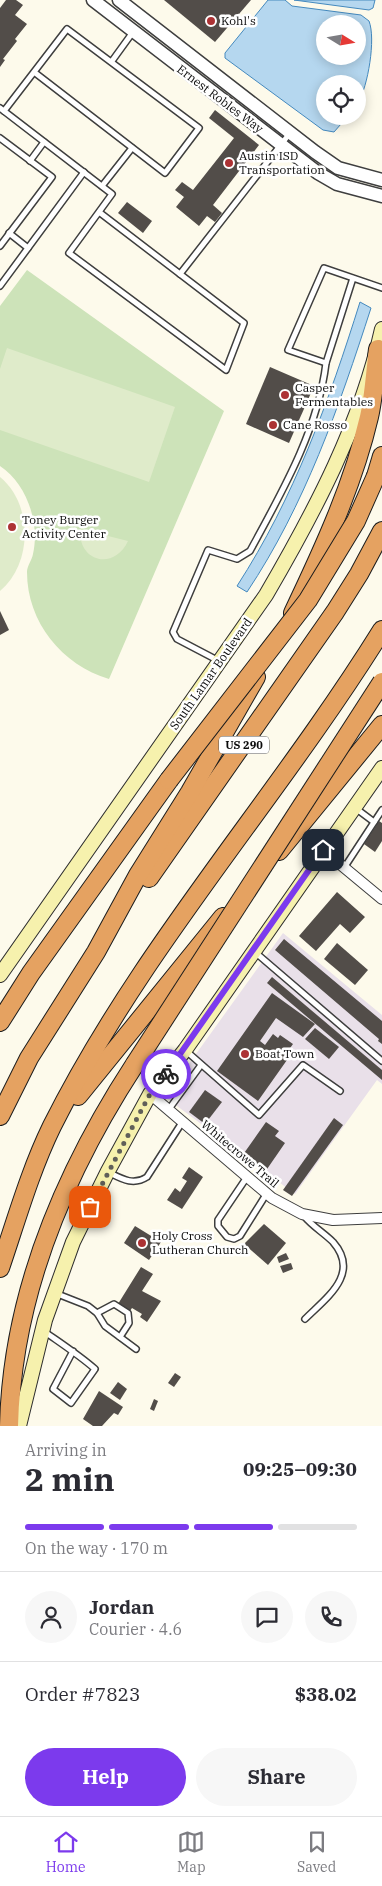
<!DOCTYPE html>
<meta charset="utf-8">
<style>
body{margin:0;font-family:"IBM Plex Serif",serif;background:#f7f7f7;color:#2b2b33;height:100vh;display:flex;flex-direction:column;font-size:19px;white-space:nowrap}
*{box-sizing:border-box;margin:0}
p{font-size:16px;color:#7c7c81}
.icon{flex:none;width:28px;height:28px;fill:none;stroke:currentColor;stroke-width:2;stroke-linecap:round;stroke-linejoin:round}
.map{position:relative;height:1426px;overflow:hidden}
.details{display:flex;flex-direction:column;background:#fff;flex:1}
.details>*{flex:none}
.needle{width:32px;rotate:101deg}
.buttons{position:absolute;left:316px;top:15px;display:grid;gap:10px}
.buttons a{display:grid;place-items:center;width:50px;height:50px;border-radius:50%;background:#fff;box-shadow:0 2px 12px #0003;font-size:25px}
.pin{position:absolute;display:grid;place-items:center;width:42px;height:42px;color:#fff;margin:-21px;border-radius:10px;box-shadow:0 2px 8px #0006}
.courier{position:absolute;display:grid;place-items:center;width:50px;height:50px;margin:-25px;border:4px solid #7c3aed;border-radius:50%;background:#fff;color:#222;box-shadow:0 1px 6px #0007}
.summary em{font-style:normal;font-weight:700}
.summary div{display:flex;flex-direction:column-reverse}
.summary{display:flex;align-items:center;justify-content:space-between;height:85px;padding:0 25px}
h1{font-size:32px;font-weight:700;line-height:38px}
.bar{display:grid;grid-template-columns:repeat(4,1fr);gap:8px 5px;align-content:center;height:60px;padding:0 25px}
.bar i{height:6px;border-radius:4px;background:#e1e1e2}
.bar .active{background:#7c3aed}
.bar p{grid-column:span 4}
.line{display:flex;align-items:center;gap:12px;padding:0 25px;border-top:1px solid #e1e1e2}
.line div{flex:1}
.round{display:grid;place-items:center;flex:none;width:52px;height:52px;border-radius:26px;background:#f7f7f7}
.cta{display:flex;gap:10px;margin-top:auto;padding:10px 25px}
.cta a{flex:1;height:58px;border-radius:30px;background:#7c3aed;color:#fff;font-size:20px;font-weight:700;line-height:58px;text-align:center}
.cta a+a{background:#f7f7f7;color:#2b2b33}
.menu{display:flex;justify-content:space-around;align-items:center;height:70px;border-top:1px solid #e1e1e2;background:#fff;font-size:14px;color:#7c7c81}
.menu a{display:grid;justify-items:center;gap:2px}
.menu .active{color:#7c3aed}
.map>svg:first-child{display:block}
.industrial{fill:#e9e0e9}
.green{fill:#cde3b9}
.pitch{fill:#dfebca}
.water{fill:#b5d7ef;stroke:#4489be;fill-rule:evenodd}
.building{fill:#524d49}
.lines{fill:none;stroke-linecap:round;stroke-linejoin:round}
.service-casing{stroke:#3e3e3e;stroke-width:8}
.minor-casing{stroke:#3e3e3e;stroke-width:12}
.tertiary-casing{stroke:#3e3e3e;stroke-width:15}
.secondary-casing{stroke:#2d2d2d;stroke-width:16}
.motorway-casing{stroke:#1c1c1c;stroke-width:20}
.service{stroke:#fff;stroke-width:5}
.minor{stroke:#fff;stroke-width:10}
.tertiary{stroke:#fff;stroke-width:12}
.secondary{stroke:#f6f1ad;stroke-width:14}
.motorway{stroke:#e5a261;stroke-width:18}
.motorway-bridge-casing{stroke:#1c1c1c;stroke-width:20;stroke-linecap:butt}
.motorway-bridge{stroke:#e5a261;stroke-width:18}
.done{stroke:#605f59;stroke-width:5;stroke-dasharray:0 9}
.route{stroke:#7c3aed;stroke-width:6}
.poi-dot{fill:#ac3234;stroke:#fff;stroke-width:2}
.labels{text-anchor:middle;stroke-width:5;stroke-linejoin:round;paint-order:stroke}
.shield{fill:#fff;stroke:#545454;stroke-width:1}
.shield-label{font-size:11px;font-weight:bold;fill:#0b0b0b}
.poi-label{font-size:12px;fill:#0b0b0b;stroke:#fff;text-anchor:start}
.street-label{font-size:12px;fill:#0b0b0b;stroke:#fff}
</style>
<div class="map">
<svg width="382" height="1426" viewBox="0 0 382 1426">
<rect width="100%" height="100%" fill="#fdfaeb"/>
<path class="industrial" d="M 283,933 L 382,1015 L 382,1084 L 377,1080 L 295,1194 L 165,1097 Z"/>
<path class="green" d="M 27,270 L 224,411 L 109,679 C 62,665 27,622 27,572 C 27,566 32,560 33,554 C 40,523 27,484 0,466 L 0,306 Z"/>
<g class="pitch">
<path d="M 7,348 L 175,407 L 149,482 L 0,430 L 0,369 Z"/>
<path d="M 0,477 C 33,504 33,563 0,591 Z"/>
<path d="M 80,529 L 100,534 L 101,530 L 109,532 L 108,536 L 128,541 C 114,571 78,562 80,529 Z"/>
</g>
<g class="water">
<path d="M 268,0 L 285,0 L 292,6 L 361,15 L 369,21 C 376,39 368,86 358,103 L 358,84 L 325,84 L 325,116 L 348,116 L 334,132 L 323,130 L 225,58 L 225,53 ZM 325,24 L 358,24 L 358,56 L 325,56 Z"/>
<path d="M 294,0 L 375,0 L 373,8 L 369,10 Z"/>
<path d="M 360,302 L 371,308 C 339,407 305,505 247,592 L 237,586 C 294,498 329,401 360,302 Z"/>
</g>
<g class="building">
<path d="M 6,0 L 16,0 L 23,5 L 15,15 L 27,24 L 15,39 L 17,41 L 3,59 L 5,60 L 0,67 L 0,8 Z"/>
<path d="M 164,0 L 251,0 L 215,42 Z"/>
<path d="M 215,110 L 259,145 L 213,205 L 222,213 L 215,222 L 207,216 L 199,226 L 176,207 L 184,197 L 175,190 L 182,182 L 193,190 L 234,138 L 209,118 Z"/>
<path d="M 127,202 L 152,221 L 143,233 L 118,213 Z"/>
<path d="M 270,367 L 314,386 L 289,443 L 246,424 Z"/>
<path d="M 0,611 L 9,630 L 0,635 Z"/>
<path d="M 379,821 L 382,823 L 382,841 L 375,852 L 364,844 Z"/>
<path d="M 337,892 L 365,917 L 350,933 L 340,924 L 316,951 L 299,936 Z"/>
<path d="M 284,939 L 382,1021 L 382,1044 L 378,1041 L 379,1039 L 275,950 Z"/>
<path d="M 337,943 L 368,970 L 355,985 L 324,959 Z"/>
<path d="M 272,977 L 382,1070 L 382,1080 L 267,983 Z"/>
<path d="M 272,993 L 315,1024 L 303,1037 L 276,1018 L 260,1041 L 265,1045 L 273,1034 L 278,1038 L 280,1035 L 293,1044 L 283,1058 L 287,1060 L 258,1101 L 217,1071 Z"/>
<path d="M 315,1028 L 339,1047 L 329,1059 L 305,1039 Z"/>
<path d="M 205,1090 L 222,1102 L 205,1124 L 189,1112 Z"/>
<path d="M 334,1118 L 343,1125 L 292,1196 L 283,1190 Z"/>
<path d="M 266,1122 L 279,1131 L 275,1136 L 285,1143 L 265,1172 L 242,1156 Z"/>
<path d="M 189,1167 L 203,1177 L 182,1209 L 167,1200 L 175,1188 L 180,1192 L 187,1181 L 182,1178 Z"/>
<path d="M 264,1224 L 286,1243 L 268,1265 L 244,1244 Z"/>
<path d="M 135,1226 L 161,1242 L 149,1260 L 124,1243 Z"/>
<path d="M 286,1253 L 289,1259 L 279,1263 L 277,1257 Z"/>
<path d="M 291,1263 L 293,1269 L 283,1273 L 280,1266 Z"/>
<path d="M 141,1267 L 153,1274 L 142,1291 L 161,1301 L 147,1322 L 140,1317 L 142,1314 L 132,1308 L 130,1311 L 118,1304 Z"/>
<path d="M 175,1373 L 181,1377 L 174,1387 L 168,1383 Z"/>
<path d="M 118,1382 L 127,1389 L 120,1400 L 110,1393 Z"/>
<path d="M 99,1391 L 123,1407 L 118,1415 L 114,1413 L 102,1426 L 93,1426 L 83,1419 Z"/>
<path d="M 154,1399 L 158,1401 L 154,1411 L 150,1409 Z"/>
</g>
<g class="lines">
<g class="service-casing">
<g id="service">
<path d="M 112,61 L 133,32"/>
<path d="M 0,108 L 112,194 L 69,253 L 226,370 L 244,323 L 99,212"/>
<path d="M 4,111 L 67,29 L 199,128 L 165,173 L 34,72"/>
<path d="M 0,138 L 52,177 L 0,246"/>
<path d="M 30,161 L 44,142"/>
<path d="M 102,186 L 132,148"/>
<path d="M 9,233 L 28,248"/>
<path d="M 180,274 L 290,133"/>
<path d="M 353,278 L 326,363 L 288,350 L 324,268 L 382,288"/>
<path d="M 0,286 L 84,172"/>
<path d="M 219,661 L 177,639 L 173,632 L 208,550 L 237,559 L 250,551 C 282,492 318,430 326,363"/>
<path d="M 354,807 L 374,822"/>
<path d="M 344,868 L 382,810"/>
<path d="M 256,953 L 382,1061"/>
<path d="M 185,1050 L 259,1115 L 303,1065 L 340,1091"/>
<path d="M 169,1109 L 201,1065"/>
<path d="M 108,1172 C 122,1179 133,1186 147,1177 L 183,1121"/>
<path d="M 247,1177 L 218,1220 L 218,1226 L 227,1237 L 234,1239 L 240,1236 L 267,1193"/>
<path d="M 304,1216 C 312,1226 324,1233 333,1242 C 361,1274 326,1298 305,1319"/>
<path d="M 55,1293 L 88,1306 L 97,1313 L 105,1326 L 136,1349"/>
<path d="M 97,1313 L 114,1304 L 128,1313 L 129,1323 L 120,1337"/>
<path d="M 45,1332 C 62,1344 79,1355 95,1369 L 71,1403 L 53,1389 L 73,1351"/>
</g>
</g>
<g class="minor-casing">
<g id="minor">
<path d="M 323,850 L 382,899"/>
<path d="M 150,1094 L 272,1198 L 302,1214 L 333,1220 L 382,1218"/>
</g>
</g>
<g class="tertiary-casing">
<g id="tertiary">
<path d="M 93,0 L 318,173 L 337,184 L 382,196"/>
<path d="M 119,0 L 315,152 L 338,168 L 382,180"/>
</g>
</g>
<g class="secondary-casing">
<g id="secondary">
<path d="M 0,975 L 266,595 C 315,511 361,424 382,329"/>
<path d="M 19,1426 L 45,1320 L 73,1242 L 108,1171 L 150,1094 L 185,1050 L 382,768"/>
</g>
</g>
<g class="motorway-casing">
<g id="motorway">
<path d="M 376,476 L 382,456"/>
<path d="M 293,613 C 323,550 353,485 369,417 C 374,395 375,371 378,349"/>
<path d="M 279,851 L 382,725"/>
<path d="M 149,878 L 335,612 L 359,574 L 382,531"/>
<path d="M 0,1022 L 31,973 L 169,780"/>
<path d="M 78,1096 L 223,917"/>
<path d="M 0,1116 L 29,1058 L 96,952 L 138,875 L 190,792 L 256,677"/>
<path d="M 0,1268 C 16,1221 30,1171 52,1126 C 141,948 277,799 382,630"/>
<path d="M 9,1426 C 12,1294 64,1173 135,1064"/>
</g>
</g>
<use href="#service" class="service"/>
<use href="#minor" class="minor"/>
<use href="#tertiary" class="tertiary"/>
<use href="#secondary" class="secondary"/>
<use href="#motorway" class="motorway"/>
<g class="motorway-bridge-casing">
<g id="motorway-bridge">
<path d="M 169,780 L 308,600 L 356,521 L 376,476"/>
<path d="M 135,1064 L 382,682"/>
</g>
</g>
<use href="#motorway-bridge" class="motorway-bridge"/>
</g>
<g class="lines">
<path class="done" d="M 90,1207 L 150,1094 L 166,1074"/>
<path class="route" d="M 166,1074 L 323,850"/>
</g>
<g class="poi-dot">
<circle cx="211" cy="21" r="5"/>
<circle cx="229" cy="163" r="5"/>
<circle cx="285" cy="395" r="5"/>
<circle cx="273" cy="425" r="5"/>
<circle cx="12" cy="527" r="5"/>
<circle cx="245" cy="1054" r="5"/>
<circle cx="142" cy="1243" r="5"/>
</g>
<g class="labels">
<rect class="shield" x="219" y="736.5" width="50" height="17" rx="4"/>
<g class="shield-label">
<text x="244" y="749">US 290</text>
</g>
<g class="poi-label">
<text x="221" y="25">Kohl's</text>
<text x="239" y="160">Austin ISD<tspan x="239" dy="14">Transportation</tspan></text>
<text x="295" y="392">Casper<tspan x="295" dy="14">Fermentables</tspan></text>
<text x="283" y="429">Cane Rosso</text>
<text x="22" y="524">Toney Burger<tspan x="22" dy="14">Activity Center</tspan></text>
<text x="255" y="1058">Boat Town</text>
<text x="152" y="1240">Holy Cross<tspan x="152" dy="14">Lutheran Church</tspan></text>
</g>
<g class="street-label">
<text transform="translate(220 99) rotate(37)" y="4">Ernest Robles Way</text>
<text transform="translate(211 674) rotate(-55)" y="4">South Lamar Boulevard</text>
<text transform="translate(240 1154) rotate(40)" y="4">Whitecrowe Trail</text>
</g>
</g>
</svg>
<div class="buttons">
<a><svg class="needle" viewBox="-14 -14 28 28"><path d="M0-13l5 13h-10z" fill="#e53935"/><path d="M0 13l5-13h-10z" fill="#7c7c81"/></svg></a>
<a><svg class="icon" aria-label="locate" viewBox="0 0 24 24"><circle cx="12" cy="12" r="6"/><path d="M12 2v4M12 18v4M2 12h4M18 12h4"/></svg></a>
</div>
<div class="pin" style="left:90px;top:1207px;background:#ea580c"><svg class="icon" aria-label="bag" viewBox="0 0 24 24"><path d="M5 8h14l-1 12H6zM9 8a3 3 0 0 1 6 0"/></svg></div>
<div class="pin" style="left:323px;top:850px;background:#1f2937"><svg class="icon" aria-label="home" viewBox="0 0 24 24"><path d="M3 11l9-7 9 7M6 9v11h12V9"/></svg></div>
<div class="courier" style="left:166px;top:1074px"><svg class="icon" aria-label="bike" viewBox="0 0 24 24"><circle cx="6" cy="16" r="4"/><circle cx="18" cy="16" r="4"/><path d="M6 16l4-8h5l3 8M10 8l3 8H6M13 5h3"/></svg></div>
</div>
<section class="details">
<div class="summary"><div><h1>2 min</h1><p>Arriving in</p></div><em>09:25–09:30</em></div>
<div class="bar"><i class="active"></i><i class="active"></i><i class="active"></i><i></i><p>On the way · 170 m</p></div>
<div class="line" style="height:90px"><a class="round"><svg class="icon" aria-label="person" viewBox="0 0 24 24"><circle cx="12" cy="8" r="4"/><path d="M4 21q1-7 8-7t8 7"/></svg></a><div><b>Jordan</b><p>Courier · 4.6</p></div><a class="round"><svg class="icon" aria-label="chat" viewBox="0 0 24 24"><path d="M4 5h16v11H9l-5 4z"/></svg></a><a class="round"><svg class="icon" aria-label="phone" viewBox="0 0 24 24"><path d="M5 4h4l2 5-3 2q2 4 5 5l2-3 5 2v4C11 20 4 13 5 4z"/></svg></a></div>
<div class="line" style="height:65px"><div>Order #7823</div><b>$38.02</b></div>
<div class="cta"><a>Help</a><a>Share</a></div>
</section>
<nav class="menu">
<a class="active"><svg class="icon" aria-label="home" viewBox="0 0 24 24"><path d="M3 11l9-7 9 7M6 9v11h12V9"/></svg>Home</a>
<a><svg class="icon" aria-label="map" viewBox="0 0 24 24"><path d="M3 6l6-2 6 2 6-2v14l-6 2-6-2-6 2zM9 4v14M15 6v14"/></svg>Map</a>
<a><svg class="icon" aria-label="saved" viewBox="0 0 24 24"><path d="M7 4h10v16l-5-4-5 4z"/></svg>Saved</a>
</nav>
